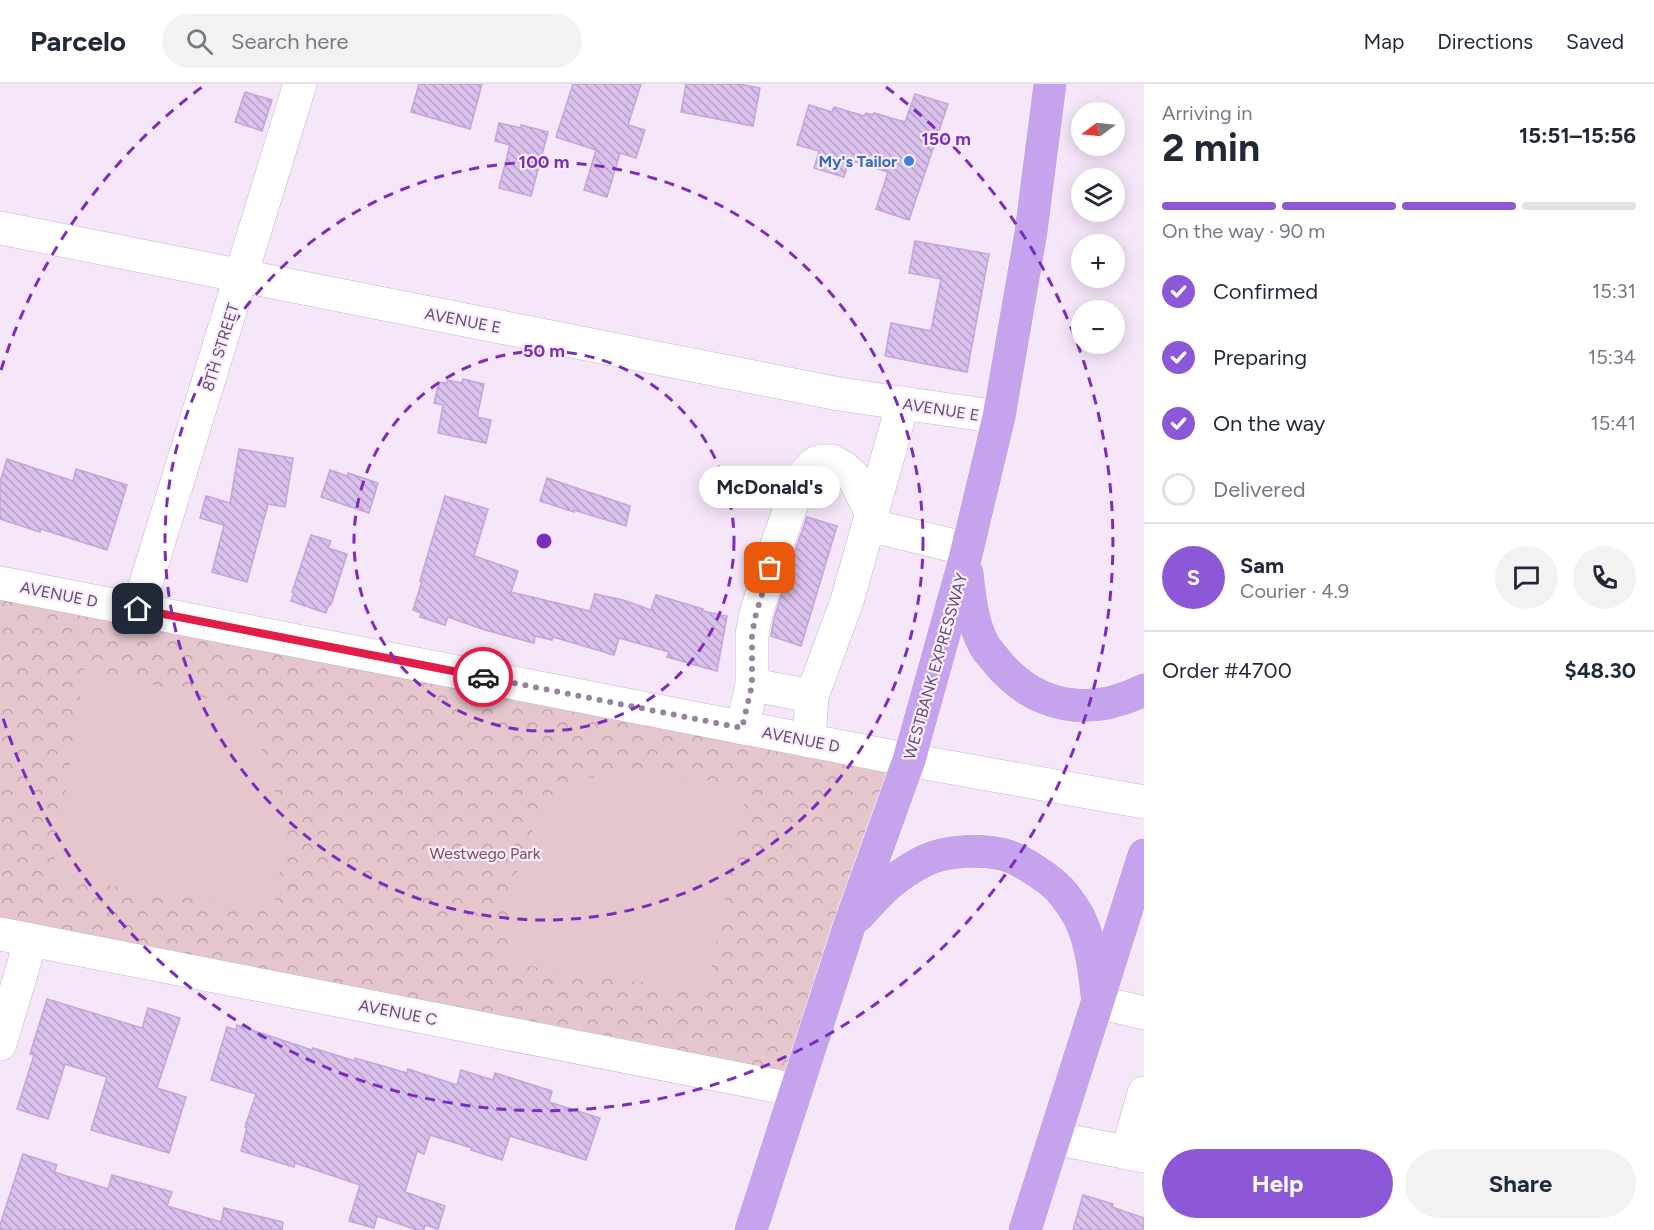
<!DOCTYPE html>
<meta charset="utf-8">
<style>
body{margin:0;font-family:Figtree,sans-serif;background:#f2f2f3;color:#1f2937;height:100vh;display:flex;flex-direction:column;font-size:22px;white-space:nowrap}
*{box-sizing:border-box;margin:0}
p{font-size:20px;color:#747a83}
.icon{flex:none;width:33px;height:33px;fill:none;stroke:currentColor;stroke-width:2;stroke-linecap:round;stroke-linejoin:round}
.map{position:relative;flex:1;overflow:hidden}
.panel{display:flex;flex-direction:column;background:#fff;width:510px}
.panel>*{flex:none}
.needle{width:39px;rotate:255deg}
.controls{position:absolute;left:1071px;top:18px;display:grid;gap:12px}
.controls a{display:grid;place-items:center;width:54px;height:54px;border-radius:50%;background:#fff;box-shadow:0 3px 15px #0003;font-size:30px}
.pin{position:absolute;display:grid;place-items:center;width:51px;height:51px;color:#fff;margin:-26px;border-radius:12px;box-shadow:0 3px 9px #0006}
.courier{position:absolute;display:grid;place-items:center;width:60px;height:60px;margin:-30px;border:4px solid #e11d48;border-radius:50%;background:#fff;color:#222;box-shadow:0 2px 8px #0007}
.bubble{position:absolute;height:42px;border-radius:21px;background:#fff;box-shadow:0 3px 15px #0003;font-size:20px;font-weight:700;line-height:42px;text-align:center}
.head em{font-style:normal;font-weight:700}
.head div{display:flex;flex-direction:column-reverse}
.head{display:flex;align-items:center;justify-content:space-between;height:102px;padding:0 18px}
h1{font-size:39px;font-weight:700;line-height:45px}
.bar{display:grid;grid-template-columns:repeat(4,1fr);gap:9px 6px;align-content:center;height:72px;padding:0 18px}
.bar i{height:8px;border-radius:4px;background:#e0e1e3}
.bar .current{background:#8d58d7}
.bar p{grid-column:span 4}
.line{display:flex;align-items:center;gap:15px;padding:0 18px;border-top:2px solid #e0e1e3}
.line div{flex:1}
.round{display:grid;place-items:center;flex:none;width:63px;height:63px;border-radius:32px;background:#f2f2f3}
ol{padding:0 18px;list-style:none}
li{display:flex;align-items:center;gap:18px;height:66px}
li p{margin-inline-start:auto}
li .icon{padding:6px;border-radius:50%;background:#8d58d7;color:#fff;stroke-width:4}
li:last-child{color:#747a83}
li i{width:33px;height:33px;border:3px solid #e0e1e3;border-radius:50%}
.cta{display:flex;gap:12px;margin-top:auto;padding:12px 18px}
.cta a{flex:1;height:69px;border-radius:36px;background:#8d58d7;color:#fff;font-size:24px;font-weight:700;line-height:69px;text-align:center}
.cta a+a{background:#f2f2f3;color:#1f2937}
header{display:flex;align-items:center;gap:36px;box-sizing:border-box;height:84px;padding:0 30px;background:#fff;border-bottom:2px solid #e0e1e3}
header strong{font-size:28px}
nav{display:flex;gap:33px;margin-inline-start:auto;font-size:21px}
.search{width:420px;height:54px;background:#f2f2f3;display:flex;align-items:center;gap:15px;box-sizing:border-box;padding:0 21px;border-radius:33px;color:#747a83;font-size:22px}
main{display:flex;flex:1;min-height:0}
.map>svg:first-child{display:block}
.forest{fill:url(#forest-crowns)}
.pitch{fill:#e6c6cd}
.building{fill:url(#building-back-hatch);stroke:#c4a3dd;stroke-width:1.5}
.lines{fill:none;stroke-linecap:round;stroke-linejoin:round}
.minor-casing{stroke:#c5b3cf;stroke-width:34}
.highway-casing{stroke:#fff;stroke-width:34}
.minor{stroke:#fff;stroke-width:33}
.highway{stroke:#c5a4ed;stroke-width:33}
.done{stroke:#9583a0;stroke-width:6;stroke-dasharray:0 10.8}
.route{stroke:#e11d48;stroke-width:8}
.ring{fill:none;stroke:#7b2cbf;stroke-width:3;stroke-dasharray:10 8}
.shop-dot{fill:#3f7fe0;stroke:#faecfd;stroke-width:2}
.labels{text-anchor:middle;stroke-width:4.5;stroke-linejoin:round;paint-order:stroke}
.shop-label{font-size:16px;font-weight:bold;fill:#366cbe;stroke:#faecfd;text-anchor:end}
.street-label{font-size:16px;fill:#614e70;stroke:#faecfd}
.park-label{font-size:16px;fill:#804d52;stroke:#faecfd}
.centre{fill:#7b2cbf;stroke:#faecfd;stroke-width:3}
.ring-label{font-size:18px;text-anchor:middle;font-weight:bold;fill:#7b2cbf;stroke:#faecfd;stroke-width:4.5;stroke-linejoin:round;paint-order:stroke}
</style>
<header>
<strong>Parcelo</strong>
<div class="search"><svg class="icon" aria-label="search" viewBox="0 0 24 24"><circle cx="10" cy="10" r="6"/><path d="M15 15l6 6"/></svg>Search here</div>
<nav><a>Map</a><a>Directions</a><a>Saved</a></nav>
</header>
<main>
<div class="map">
<svg width="1144" height="1146" viewBox="0 0 1144 1146">
<defs>
<pattern id="forest-crowns" width="20" height="18" patternUnits="userSpaceOnUse" patternTransform="scale(1.5)"><rect width="20" height="18" fill="#e6c6cd"/><path d="M2 6a3 3 0 1 1 6 0M12 15a3 3 0 1 1 6 0" fill="none" stroke="#bea3ab"/></pattern>
<pattern id="building-back-hatch" width="6" height="6" patternUnits="userSpaceOnUse" patternTransform="scale(1.5)"><rect width="6" height="6" fill="#dac1ec"/><path d="M-1 5l2 2M0 0l6 6M5-1l2 2" fill="none" stroke="#b49fc4"/></pattern>
</defs>
<rect width="100%" height="100%" fill="#f6e6fa"/>
<path class="forest" d="M 0,499 L 909,676 L 796,1006 L 0,850 Z"/>
<g class="pitch">
<path d="M 85,583 L 213,616 L 261,663 L 286,745 L 273,828 L 52,792 Z"/>
<path d="M 627,683 L 747,703 L 707,907 L 510,879 L 508,817 L 530,750 L 570,700 Z"/>
</g>
<g class="building">
<path d="M 419,0 L 482,0 L 470,45 L 411,28 Z"/>
<path d="M 573,0 L 641,0 L 628,41 L 645,46 L 636,74 L 620,69 L 607,113 L 584,106 L 596,66 L 556,53 Z"/>
<path d="M 686,0 L 739,0 L 760,4 L 753,42 L 681,28 Z"/>
<path d="M 245,8 L 272,16 L 262,47 L 235,38 Z"/>
<path d="M 915,10 L 948,20 L 909,136 L 876,125 L 888,88 L 849,76 L 844,93 L 814,84 L 819,67 L 797,61 L 809,21 L 832,28 L 834,23 L 864,32 L 866,29 L 873,31 L 874,29 L 905,38 Z"/>
<path d="M 499,39 L 521,44 L 521,41 L 548,48 L 531,112 L 499,104 L 510,61 L 495,57 Z"/>
<path d="M 915,157 L 989,170 L 967,288 L 885,272 L 891,239 L 931,247 L 941,195 L 909,189 Z"/>
<path d="M 463,295 L 484,300 L 477,333 L 491,336 L 486,359 L 438,349 L 443,321 L 434,319 L 439,298 L 447,299 L 448,296 L 462,299 Z"/>
<path d="M 239,365 L 293,374 L 285,423 L 268,420 L 247,498 L 212,488 L 224,441 L 200,434 L 206,412 L 230,419 Z"/>
<path d="M 7,375 L 73,397 L 76,385 L 127,401 L 107,466 L 41,445 L 40,448 L 0,435 L 0,398 Z"/>
<path d="M 330,386 L 347,392 L 348,389 L 378,399 L 369,429 L 321,413 Z"/>
<path d="M 547,394 L 630,422 L 626,442 L 574,426 L 574,428 L 540,417 Z"/>
<path d="M 445,412 L 488,425 L 474,472 L 518,487 L 511,508 L 590,527 L 595,510 L 623,516 L 651,526 L 656,511 L 703,525 L 702,527 L 727,532 L 717,587 L 667,573 L 669,568 L 619,554 L 614,571 L 553,553 L 552,556 L 535,552 L 534,559 L 485,546 L 448,533 L 445,541 L 420,533 L 421,529 L 413,526 L 422,497 L 420,497 Z"/>
<path d="M 807,433 L 837,442 L 801,562 L 771,552 L 774,535 L 795,467 Z"/>
<path d="M 311,451 L 331,457 L 328,464 L 347,470 L 331,521 L 329,520 L 326,529 L 291,517 L 294,509 L 292,508 Z"/>
<path d="M 47,915 L 142,944 L 148,924 L 180,934 L 157,1004 L 186,1013 L 169,1069 L 91,1046 L 107,993 L 65,980 L 48,1035 L 17,1025 L 34,971 L 30,970 Z"/>
<path d="M 237,941 L 312,966 L 313,964 L 355,977 L 355,974 L 407,989 L 408,985 L 457,1001 L 461,986 L 493,996 L 495,989 L 552,1007 L 549,1018 L 600,1034 L 586,1076 L 510,1052 L 502,1076 L 471,1066 L 472,1064 L 430,1051 L 424,1070 L 417,1067 L 405,1108 L 445,1122 L 438,1145 L 425,1141 L 424,1146 L 417,1146 L 377,1132 L 374,1144 L 349,1137 L 360,1101 L 295,1079 L 294,1083 L 241,1067 L 247,1043 L 245,1043 L 256,1010 L 211,996 L 227,943 L 236,946 Z"/>
<path d="M 23,1070 L 57,1081 L 54,1088 L 108,1105 L 112,1091 L 172,1108 L 167,1122 L 221,1138 L 224,1124 L 283,1138 L 282,1146 L 0,1146 L 0,1141 Z"/>
<path d="M 1083,1111 L 1113,1120 L 1112,1123 L 1144,1134 L 1144,1146 L 1073,1146 Z"/>
</g>
<g class="lines">
<g class="minor-casing">
<g id="minor">
<path d="M 0,144 L 839,310 L 999,333"/>
<path d="M 869,441 L 967,465"/>
<path d="M 0,499 L 909,676 L 1144,718"/>
<path d="M 138,525 L 300,0"/>
<path d="M 752,601 L 812,612"/>
<path d="M 742,644 L 752,601 L 752,550 L 756,530 L 777,461 L 801,394 L 814,380 L 821,377 L 832,377 L 844,384 L 853,392 L 872,430"/>
<path d="M 809,657 L 812,612 L 847,517 L 903,319"/>
<path d="M 0,850 L 796,1006"/>
<path d="M 1098,918 L 1144,929"/>
<path d="M 0,960 L 31,856"/>
<path d="M 1055,1054 L 1144,1072"/>
<path d="M 1127,1069 L 1144,1009"/>
</g>
</g>
<g class="highway-casing">
<g id="highway">
<path d="M 967,489 C 970,513 972,539 984,561 C 987,567 994,573 998,579 C 1037,625 1090,633 1144,606"/>
<path d="M 858,832 C 880,808 894,792 924,777 C 947,766 980,765 1005,771 C 1019,775 1049,794 1059,805 C 1065,811 1076,827 1080,835 C 1091,858 1094,885 1097,911"/>
<path d="M 751,1146 L 849,843 L 909,676 L 965,475 L 999,333 L 1031,148 L 1050,0"/>
<path d="M 1025,1146 L 1144,771"/>
</g>
</g>
<use href="#minor" class="minor"/>
<use href="#highway" class="highway"/>
</g>
<g class="lines">
<path class="done" d="M 483,593 L 742,644 L 752,601 L 752,550 L 756,530 L 770,484"/>
<path class="route" d="M 138,525 L 483,593"/>
</g>
<g class="ring">
<circle cx="544" cy="457" r="190"/>
<circle cx="544" cy="457" r="379"/>
<path d="M1 286A569 569 0 0 1 202 3M886 3A569 569 0 1 1 1 628"/>
</g>
<circle class="shop-dot" cx="909" cy="77" r="6"/>
<g class="labels">
<g class="shop-label">
<text x="897" y="83">My's Tailor</text>
</g>
<g class="street-label">
<text transform="translate(463 236) rotate(11)" y="6">AVENUE E</text>
<text transform="translate(220 263) rotate(-73)" y="6">8TH STREET</text>
<text transform="translate(941 325) rotate(9)" y="6">AVENUE E</text>
<text transform="translate(59 510) rotate(11)" y="6">AVENUE D</text>
<text transform="translate(935 582) rotate(-74)" y="6">WESTBANK EXPRESSWAY</text>
<text transform="translate(801 655) rotate(11)" y="6">AVENUE D</text>
<text transform="translate(398 928) rotate(11)" y="6">AVENUE C</text>
</g>
<g class="park-label">
<text x="485" y="775">Westwego Park</text>
</g>
</g>
<circle cx="544" cy="457" r="9" class="centre"/>
<g class="ring-label">
<text x="946" y="61">150 m</text>
<text x="544" y="84">100 m</text>
<text x="544" y="273">50 m</text>
</g>
</svg>
<div class="controls">
<a><svg class="needle" viewBox="-14 -14 28 28"><path d="M0-13l5 13h-10z" fill="#e53935"/><path d="M0 13l5-13h-10z" fill="#747a83"/></svg></a>
<a><svg class="icon" aria-label="layers" viewBox="0 0 24 24"><path d="M12 4l9 5-9 5-9-5zM3 14l9 5 9-5"/></svg></a>
<a>+</a>
<a>−</a>
</div>
<div class="pin" style="left:770px;top:484px;background:#ea580c"><svg class="icon" aria-label="bag" viewBox="0 0 24 24"><path d="M5 8h14l-1 12H6zM9 8a3 3 0 0 1 6 0"/></svg></div>
<div class="pin" style="left:138px;top:525px;background:#1f2937"><svg class="icon" aria-label="home" viewBox="0 0 24 24"><path d="M3 11l9-7 9 7M6 9v11h12V9"/></svg></div>
<div class="courier" style="left:483px;top:593px"><svg class="icon" aria-label="car" viewBox="0 0 24 24"><path d="M5 17H2v-5l4-1 3-4h7l3 4 3 1v5h-3M9 17h6M6 11h13"/><circle cx="7" cy="17" r="2"/><circle cx="17" cy="17" r="2"/></svg></div>
<div class="bubble" style="left:699px;top:382px;width:141px">McDonald's</div>
</div>
<section class="panel">
<div class="head"><div><h1>2 min</h1><p>Arriving in</p></div><em>15:51–15:56</em></div>
<div class="bar"><i class="current"></i><i class="current"></i><i class="current"></i><i></i><p>On the way · 90 m</p></div>
<ol>
<li><svg class="icon" aria-label="check" viewBox="0 0 24 24"><path d="M5 12l5 5 9-10"/></svg>Confirmed<p>15:31</p></li>
<li><svg class="icon" aria-label="check" viewBox="0 0 24 24"><path d="M5 12l5 5 9-10"/></svg>Preparing<p>15:34</p></li>
<li><svg class="icon" aria-label="check" viewBox="0 0 24 24"><path d="M5 12l5 5 9-10"/></svg>On the way<p>15:41</p></li>
<li><i></i>Delivered</li>
</ol>
<div class="line" style="height:108px"><b class="round" style="background:#8d58d7;color:#fff">S</b><div><b>Sam</b><p>Courier · 4.9</p></div><a class="round"><svg class="icon" aria-label="chat" viewBox="0 0 24 24"><path d="M4 5h16v11H9l-5 4z"/></svg></a><a class="round"><svg class="icon" aria-label="phone" viewBox="0 0 24 24"><path d="M5 4h4l2 5-3 2q2 4 5 5l2-3 5 2v4C11 20 4 13 5 4z"/></svg></a></div>
<div class="line" style="height:78px"><div>Order #4700</div><b>$48.30</b></div>
<div class="cta"><a>Help</a><a>Share</a></div>
</section>
</main>
